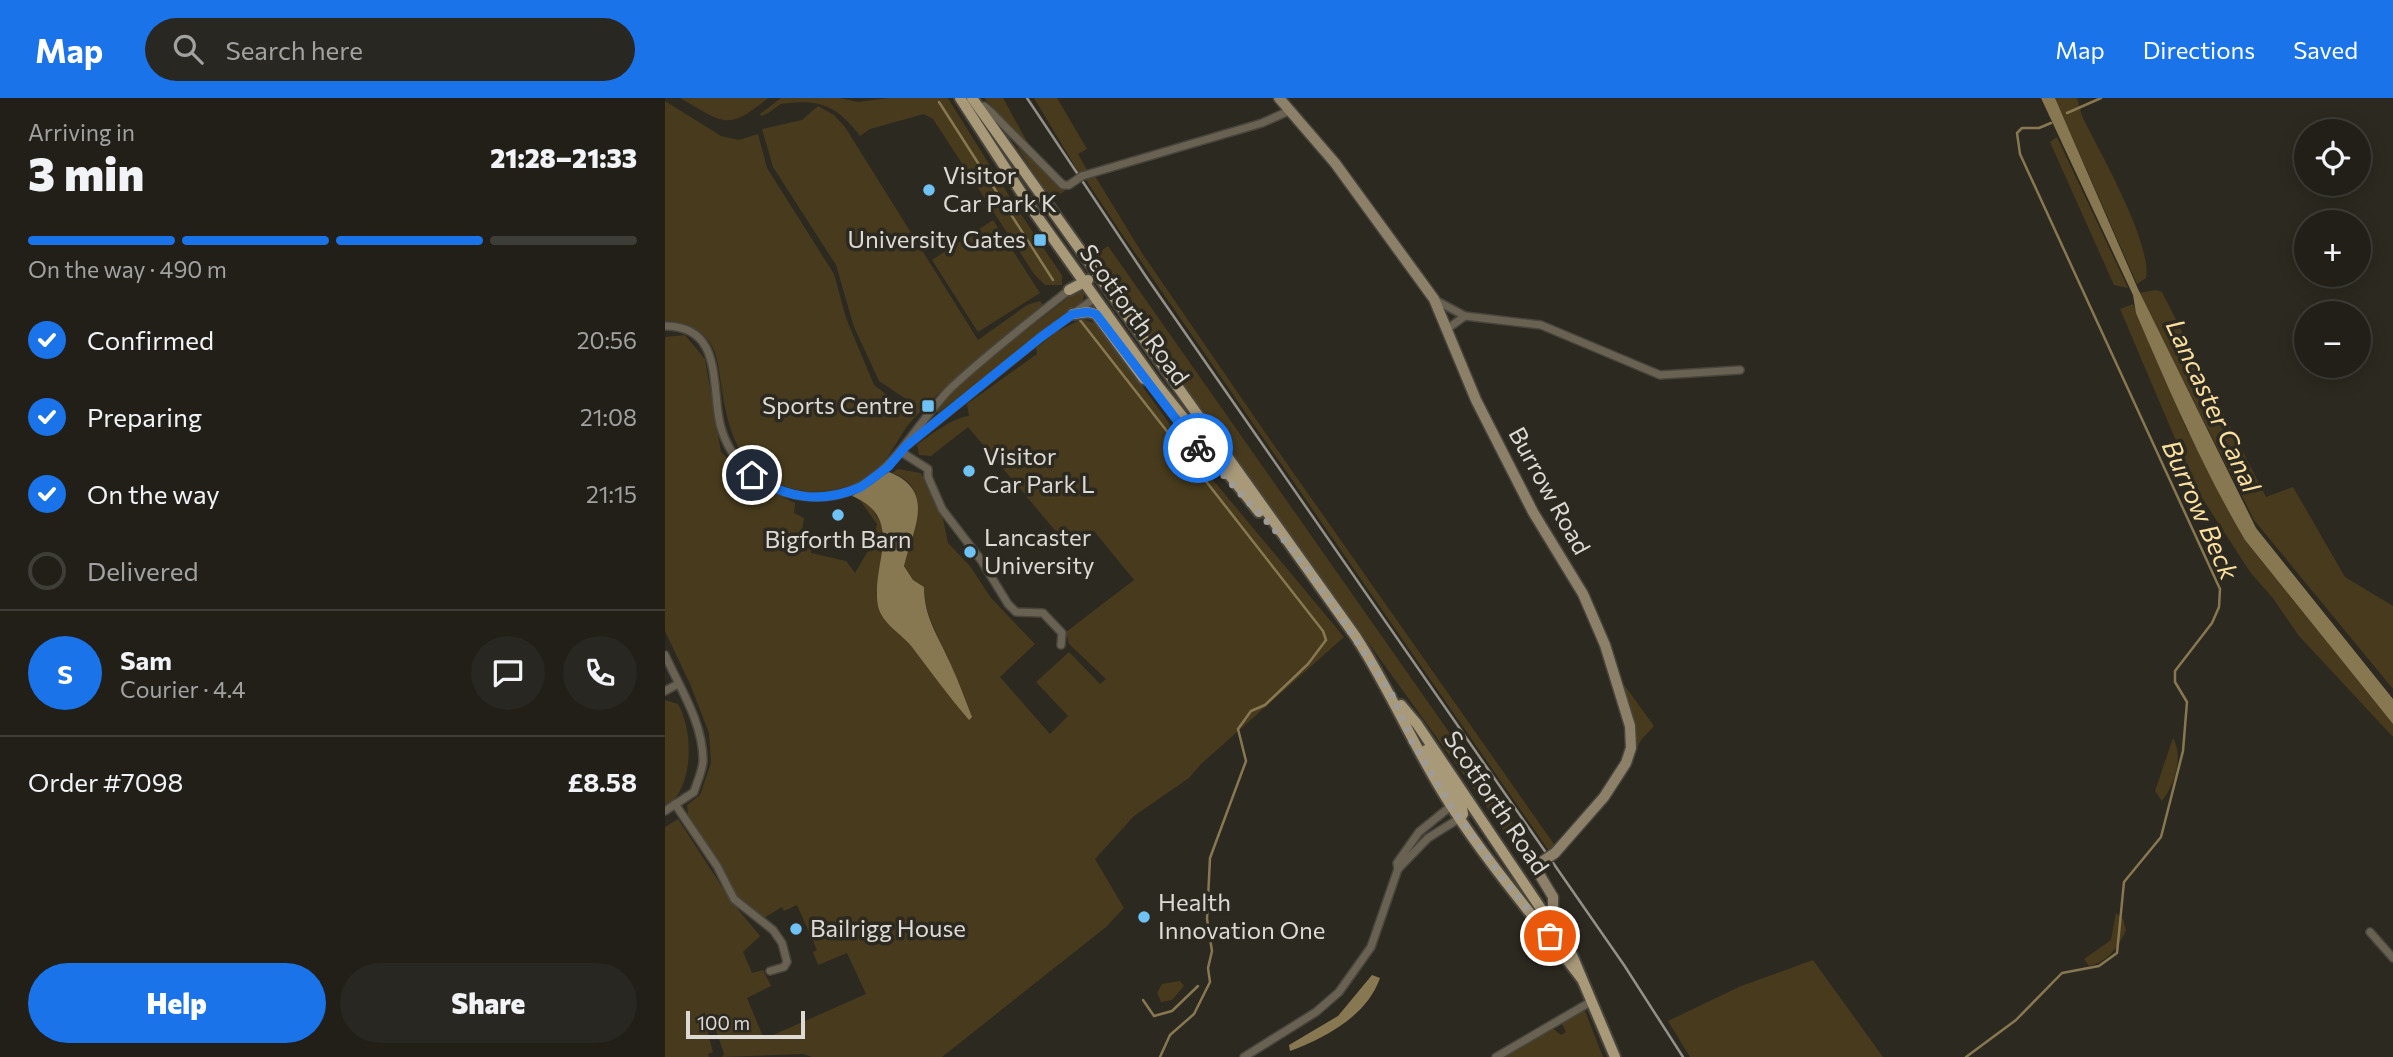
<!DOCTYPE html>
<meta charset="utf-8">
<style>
body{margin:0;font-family:Commissioner,sans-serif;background:#292721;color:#f1f3f6;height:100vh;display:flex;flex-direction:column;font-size:26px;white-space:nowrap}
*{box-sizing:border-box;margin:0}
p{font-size:23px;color:#a2a2a2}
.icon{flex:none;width:38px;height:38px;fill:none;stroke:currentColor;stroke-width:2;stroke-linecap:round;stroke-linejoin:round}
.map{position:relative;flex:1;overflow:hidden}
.drawer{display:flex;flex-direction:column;background:#211f18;width:665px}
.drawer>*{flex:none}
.tools{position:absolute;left:1629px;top:21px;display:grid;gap:14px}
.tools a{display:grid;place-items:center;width:77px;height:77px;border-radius:50%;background:#211f18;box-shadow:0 4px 18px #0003,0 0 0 2px #3e3d37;font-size:35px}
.scale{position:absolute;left:21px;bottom:18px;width:119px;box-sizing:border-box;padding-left:7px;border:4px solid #dddad5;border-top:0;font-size:19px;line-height:24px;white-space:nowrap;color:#dddad5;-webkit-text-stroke:5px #2c2920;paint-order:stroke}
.pin{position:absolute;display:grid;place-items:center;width:60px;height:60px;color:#fff;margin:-30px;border:4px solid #fff;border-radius:50%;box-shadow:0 2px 7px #0007}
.courier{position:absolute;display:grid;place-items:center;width:70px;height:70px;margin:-35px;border:5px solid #1a73e8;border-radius:50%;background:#fff;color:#222;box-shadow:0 2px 9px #0007}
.headline em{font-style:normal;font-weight:800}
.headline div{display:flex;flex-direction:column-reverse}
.headline{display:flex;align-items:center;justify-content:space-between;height:119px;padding:0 28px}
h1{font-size:46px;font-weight:800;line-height:52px}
.bar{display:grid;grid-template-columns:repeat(4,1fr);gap:10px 7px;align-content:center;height:84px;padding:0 28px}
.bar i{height:9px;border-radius:5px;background:#3e3d37}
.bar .active{background:#1a73e8}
.bar p{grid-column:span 4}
.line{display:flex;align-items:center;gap:18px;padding:0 28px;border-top:2px solid #3e3d37}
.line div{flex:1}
.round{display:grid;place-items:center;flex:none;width:74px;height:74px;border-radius:37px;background:#292721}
ol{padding:0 28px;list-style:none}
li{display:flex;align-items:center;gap:21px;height:77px}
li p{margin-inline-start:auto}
li .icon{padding:7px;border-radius:50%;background:#1a73e8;color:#fff;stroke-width:4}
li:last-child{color:#a2a2a2}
li i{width:38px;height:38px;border:4px solid #3e3d37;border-radius:50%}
.button{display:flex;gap:14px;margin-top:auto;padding:14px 28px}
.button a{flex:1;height:80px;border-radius:42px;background:#1a73e8;color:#fff;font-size:28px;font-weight:800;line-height:80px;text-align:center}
.button a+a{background:#292721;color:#f1f3f6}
header{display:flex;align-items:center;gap:42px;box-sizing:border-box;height:98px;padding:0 35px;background:#1a73e8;color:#fff}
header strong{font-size:33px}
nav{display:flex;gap:38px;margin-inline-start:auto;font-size:24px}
.search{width:490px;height:63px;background:#292721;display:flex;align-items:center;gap:18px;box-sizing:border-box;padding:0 24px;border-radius:38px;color:#a2a2a2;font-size:26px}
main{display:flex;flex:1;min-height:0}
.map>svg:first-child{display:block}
.green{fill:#483b1d}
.water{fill:#887852}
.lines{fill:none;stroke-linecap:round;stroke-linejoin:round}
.stream{stroke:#887852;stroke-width:2.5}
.street-casing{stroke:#48453d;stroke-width:10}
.secondary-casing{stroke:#48453d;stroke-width:13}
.primary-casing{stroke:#48453d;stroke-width:14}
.street{stroke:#696252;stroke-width:7}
.secondary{stroke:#8c8168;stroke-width:10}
.primary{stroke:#a89979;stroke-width:10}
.rail{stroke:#93908a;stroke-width:2.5}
.street-bridge-casing{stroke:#48453d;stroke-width:10;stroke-linecap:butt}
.secondary-bridge-casing{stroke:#48453d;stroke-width:13;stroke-linecap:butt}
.street-bridge{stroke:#696252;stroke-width:7}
.secondary-bridge{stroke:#8c8168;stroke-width:10}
.done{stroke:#9f9c96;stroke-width:7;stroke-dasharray:0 12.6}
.route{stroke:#1a73e8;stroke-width:9}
.poi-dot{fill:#6fc2f4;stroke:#2c2920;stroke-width:2.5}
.labels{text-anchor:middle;stroke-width:7;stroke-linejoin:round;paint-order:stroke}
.poi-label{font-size:24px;fill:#dddad5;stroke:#2c2920;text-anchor:start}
.street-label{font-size:24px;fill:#dddad5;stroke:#2c2920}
.water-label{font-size:26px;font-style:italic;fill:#fbdf9f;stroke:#2c2920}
</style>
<header>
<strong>Map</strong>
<div class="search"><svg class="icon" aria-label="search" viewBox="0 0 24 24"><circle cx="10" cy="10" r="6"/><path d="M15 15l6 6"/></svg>Search here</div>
<nav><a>Map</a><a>Directions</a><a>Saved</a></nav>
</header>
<main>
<section class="drawer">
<div class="headline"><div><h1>3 min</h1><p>Arriving in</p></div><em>21:28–21:33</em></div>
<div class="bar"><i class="active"></i><i class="active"></i><i class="active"></i><i></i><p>On the way · 490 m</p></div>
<ol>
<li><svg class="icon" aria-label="check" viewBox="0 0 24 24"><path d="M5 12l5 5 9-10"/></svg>Confirmed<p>20:56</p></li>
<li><svg class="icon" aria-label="check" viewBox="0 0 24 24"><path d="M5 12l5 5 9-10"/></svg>Preparing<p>21:08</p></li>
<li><svg class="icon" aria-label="check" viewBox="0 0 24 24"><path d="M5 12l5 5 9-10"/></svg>On the way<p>21:15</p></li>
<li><i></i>Delivered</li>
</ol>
<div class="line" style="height:126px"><b class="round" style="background:#1a73e8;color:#fff">S</b><div><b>Sam</b><p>Courier · 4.4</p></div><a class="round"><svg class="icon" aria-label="chat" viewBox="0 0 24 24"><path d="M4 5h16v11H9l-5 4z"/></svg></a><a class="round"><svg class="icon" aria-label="phone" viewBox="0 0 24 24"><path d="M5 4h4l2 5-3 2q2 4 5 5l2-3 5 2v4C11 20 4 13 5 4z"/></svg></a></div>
<div class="line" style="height:91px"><div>Order #7098</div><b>£8.58</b></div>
<div class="button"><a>Help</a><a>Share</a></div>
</section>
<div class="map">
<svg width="1728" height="959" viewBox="0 0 1728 959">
<rect width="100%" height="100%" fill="#2c2920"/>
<g class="green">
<path d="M 15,0 L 103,0 C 62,34 59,25 15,0 Z"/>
<path d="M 116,0 L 175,0 L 193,4 L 223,0 L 283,0 C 321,61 359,123 397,177 L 397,187 L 380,187 L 369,176 L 268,21 L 259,16 L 205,31 L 195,38 C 173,9 156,0 116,6 C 109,10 104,16 96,18 L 95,16 Z"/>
<path d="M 319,0 L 338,0 L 365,49 L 322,3 Z"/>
<path d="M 369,0 L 392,0 L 422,51 L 413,56 L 422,72 L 414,75 Z"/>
<path d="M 1390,0 L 1412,0 L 1417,18 C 1434,53 1487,144 1481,180 L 1472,186 Z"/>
<path d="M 0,3 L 56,38 L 74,42 L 93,36 L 102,70 L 169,176 L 181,220 L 209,287 L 239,310 L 244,303 L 214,283 L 189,229 L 171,167 L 108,69 L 97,31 L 137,22 L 153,8 L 169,17 L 180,29 L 313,242 L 362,207 L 375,203 L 378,207 C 333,242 290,278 250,319 C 230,340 229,361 200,380 C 179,393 153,397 129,391 C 75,379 63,334 56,286 C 54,274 53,256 45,245 C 34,229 19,224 0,223 Z"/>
<path d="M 1392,39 L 1463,190 L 1449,187 L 1385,44 Z"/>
<path d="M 352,49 L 353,49 L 400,93 L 386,101 Z"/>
<path d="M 430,78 L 477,155 L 597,330 L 891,749 L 884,753 L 455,133 L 421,82 Z"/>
<path d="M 328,122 L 375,195 L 313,234 L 267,162 Z"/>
<path d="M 443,148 L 871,758 L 865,769 L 426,160 Z"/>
<path d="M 413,192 L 419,194 L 418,204 L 273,315 L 272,309 L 327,259 Z"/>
<path d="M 1491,192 L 1497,194 L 1601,399 L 1628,389 L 1680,479 L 1728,508 L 1728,591 L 1589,422 L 1474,195 Z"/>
<path d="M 1468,206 L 1520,328 L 1580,442 L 1728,626 L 1728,639 L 1634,538 L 1607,499 L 1585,474 L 1532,392 L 1455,211 Z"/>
<path d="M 417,221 L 432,226 L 528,358 L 679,539 L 536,666 L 524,680 L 469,718 L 430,761 L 459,810 L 441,829 L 277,959 L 147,959 L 138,956 L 57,959 L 59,956 L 51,932 L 53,916 L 39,920 L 48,954 L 43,956 L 44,959 L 0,959 L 0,729 L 13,721 L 67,804 L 95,838 L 78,854 L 87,875 L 98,872 L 106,888 L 82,900 L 99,941 L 201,896 L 182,855 L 153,867 L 148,854 L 152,852 L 132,807 L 119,813 L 117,809 L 94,823 L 59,786 C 63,768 33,735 23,717 L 22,707 L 35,697 L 46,665 L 44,635 L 25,586 L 0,533 L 0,239 L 20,237 L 40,261 L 56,354 L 85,383 L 130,405 L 129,415 L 139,420 L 137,433 L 147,446 L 146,455 L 181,463 L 190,475 L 208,444 L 212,426 L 194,401 L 205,407 L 217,427 L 215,482 L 211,495 L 223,525 L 247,548 L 292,608 C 298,565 259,533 259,489 L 248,482 L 239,467 C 247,436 271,390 227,375 L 233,371 L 256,375 L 277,416 L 283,445 L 305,468 L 326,500 L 370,546 L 335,579 L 385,636 L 403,618 L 371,584 L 404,554 L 435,586 L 441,581 L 404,546 L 401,534 L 469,482 L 429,433 L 404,449 L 303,329 L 266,358 L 254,357 L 252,347 C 263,338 291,318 304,318 L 302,306 L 372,256 L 371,250 L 391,234 Z"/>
<path d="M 957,584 L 989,628 L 976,642 L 970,654 L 970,627 Z"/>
<path d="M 0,602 L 13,606 C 29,634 29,691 0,710 Z"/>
<path d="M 1508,640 C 1519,658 1509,688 1497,703 L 1490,693 Z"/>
<path d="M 1451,815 L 1458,821 L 1461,832 C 1453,849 1443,864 1424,868 L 1419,861 L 1446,842 Z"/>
<path d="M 1148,862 L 1218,959 L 1025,959 L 1003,923 L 1076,888 Z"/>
<path d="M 515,883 L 519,888 L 507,902 L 496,904 L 492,895 L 497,886 Z"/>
<path d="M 916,912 L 920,913 L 938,959 L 838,959 L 886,929 L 896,937 L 901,934 L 897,926 L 899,920 Z"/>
</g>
<g class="water">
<path d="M 1376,0 L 1390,0 L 1473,191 L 1591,430 L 1728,601 L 1728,626 L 1580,442 C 1537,369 1504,292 1471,215 L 1468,197 Z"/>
<path d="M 224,374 C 272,393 248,431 239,468 L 248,482 L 259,489 C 259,520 274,539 286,567 C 294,584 300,602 307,619 L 304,622 C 284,599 266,574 247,549 C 237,536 217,526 213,508 C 205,467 242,421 187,398 Z"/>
<path d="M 707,877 L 715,880 C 702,918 660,940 625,953 L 624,947 L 673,918 Z"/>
</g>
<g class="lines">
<g class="stream">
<path d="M 274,4 L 388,182"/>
<path d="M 1402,15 L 1436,0"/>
<path d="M 415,222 L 658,533 L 661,542 L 643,566 L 600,607 L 586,613 L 573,631 L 581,663 L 545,760 L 542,821 L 547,853 L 543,870 L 545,884 L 529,916 L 505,937 L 495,959"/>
<path d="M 478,902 L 489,918 L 507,913 L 533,888"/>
<path d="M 1301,959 L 1351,922 L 1397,875 L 1434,868 L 1452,855 L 1459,784 L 1496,739 L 1518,653 L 1522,604 L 1510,584 L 1510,573 L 1547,525 L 1554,509 L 1555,491 L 1355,56 L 1352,35 L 1357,30 L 1374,30 L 1386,25"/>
</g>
<g class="street-casing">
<g id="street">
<path d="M 313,9 L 319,8 L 327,15 L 398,87 L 404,87"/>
<path d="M 417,78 L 597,25 L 626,12"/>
<path d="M 770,202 L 800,218 L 876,227 L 995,277 L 1075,272"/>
<path d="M 0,228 C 58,228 46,286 55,326 C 60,346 72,366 89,378 C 108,393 128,399 153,399 C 219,399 245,331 286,290 C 323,255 364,224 404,192"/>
<path d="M 782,231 L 800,218"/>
<path d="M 241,348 L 376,239 L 430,200"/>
<path d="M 236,354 L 263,371 L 263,379 L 277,411 L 316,462 L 343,506 L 351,514 L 378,515 L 397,535 L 396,547"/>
<path d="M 0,557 C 15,590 38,625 38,662 C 38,672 32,684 29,694 L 0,713"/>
<path d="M 0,593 L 13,586"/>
<path d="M 10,706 L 52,768 L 69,801 L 108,832 L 117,845 L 122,864 L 119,869 L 105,873"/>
<path d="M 733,771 L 732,765 L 754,734 L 786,708"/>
<path d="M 1705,834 L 1728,860"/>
<path d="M 579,959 L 651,914 L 674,894 L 706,849 L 733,771 L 763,740 L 795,720"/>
<path d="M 831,959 L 927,903"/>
</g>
</g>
<g class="secondary-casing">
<g id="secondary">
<path d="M 614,0 L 670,65 L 769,201 L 811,302 L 868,414 L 918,496 L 940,547 L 965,628 L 966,650 L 961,665 L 939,699 L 890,755"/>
<path d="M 875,765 L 873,774 L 888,799 L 888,814 L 883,818"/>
</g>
</g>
<g class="primary-casing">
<g id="primary">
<path d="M 295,0 L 367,111 L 493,288 L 594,414"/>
<path d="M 307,0 L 691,539 C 726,593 750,652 785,706 C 824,767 872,822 916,880"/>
<path d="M 404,192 L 423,182"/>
<path d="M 408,216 L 423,214 L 431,216 L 479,281"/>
<path d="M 736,607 L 752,626 L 907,857 L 950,959"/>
<path d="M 761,652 L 797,709 L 798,716 L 795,720"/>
</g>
</g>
<use href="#street" class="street"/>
<use href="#secondary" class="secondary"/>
<use href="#primary" class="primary"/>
<path class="rail" d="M 362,0 L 482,180 L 959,867 L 1018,959"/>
<g class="street-bridge-casing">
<path id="street-bridge" d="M 404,87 L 417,78"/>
</g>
<g class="secondary-bridge-casing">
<path id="secondary-bridge" d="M 875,765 L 890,755"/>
</g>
<use href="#street-bridge" class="street-bridge"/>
<use href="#secondary-bridge" class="secondary-bridge"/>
</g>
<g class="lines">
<path class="done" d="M 533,350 L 624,447 L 668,507 L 727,597 L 747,643 L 786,708 L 839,782 L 885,838"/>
<path class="route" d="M 87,377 C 122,401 156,406 196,389 L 223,369 L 241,348 L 376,239 L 408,216 L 423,214 L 431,216 L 533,350"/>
</g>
<g class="poi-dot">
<circle cx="264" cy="92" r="7"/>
<rect x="368" y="135" width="14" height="14" rx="3.5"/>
<rect x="256" y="301" width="14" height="14" rx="3.5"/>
<circle cx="304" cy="373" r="7"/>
<circle cx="173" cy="417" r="7"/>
<circle cx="305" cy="454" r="7"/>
<circle cx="479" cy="819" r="7"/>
<circle cx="131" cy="831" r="7"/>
</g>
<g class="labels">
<g class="poi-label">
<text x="278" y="86">Visitor<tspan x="278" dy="28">Car Park K</tspan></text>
<text x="361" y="150" text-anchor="end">University Gates</text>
<text x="249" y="316" text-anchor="end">Sports Centre</text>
<text x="318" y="367">Visitor<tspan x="318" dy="28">Car Park L</tspan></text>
<text x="319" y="448">Lancaster<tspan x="319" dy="28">University</tspan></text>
<text x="173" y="450" text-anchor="middle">Bigforth Barn</text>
<text x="493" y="813">Health<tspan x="493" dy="28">Innovation One</tspan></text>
<text x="145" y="839">Bailrigg House</text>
</g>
<g class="street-label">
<text transform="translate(469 217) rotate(54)" y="8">Scotforth Road</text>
<text transform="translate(884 393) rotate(61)" y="8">Burrow Road</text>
<text transform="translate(831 705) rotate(56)" y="8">Scotforth Road</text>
</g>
<g class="water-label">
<text transform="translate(1548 308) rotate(65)" y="9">Lancaster Canal</text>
<text transform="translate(1535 412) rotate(66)" y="9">Burrow Beck</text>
</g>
</g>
</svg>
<div class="tools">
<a><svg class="icon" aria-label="locate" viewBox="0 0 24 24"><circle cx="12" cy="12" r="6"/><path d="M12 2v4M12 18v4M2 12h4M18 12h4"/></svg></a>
<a>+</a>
<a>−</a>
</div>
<div class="scale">100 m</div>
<div class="pin" style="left:885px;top:838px;background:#ea580c"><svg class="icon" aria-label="bag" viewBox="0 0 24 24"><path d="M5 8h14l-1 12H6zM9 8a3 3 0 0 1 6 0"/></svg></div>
<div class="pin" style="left:87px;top:377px;background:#1f2937"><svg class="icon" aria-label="home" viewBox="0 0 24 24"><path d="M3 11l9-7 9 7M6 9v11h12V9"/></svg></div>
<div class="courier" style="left:533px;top:350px"><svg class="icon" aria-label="bike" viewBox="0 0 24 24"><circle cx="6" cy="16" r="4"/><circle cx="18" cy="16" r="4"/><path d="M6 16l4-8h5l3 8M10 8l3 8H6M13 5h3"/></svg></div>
</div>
</main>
